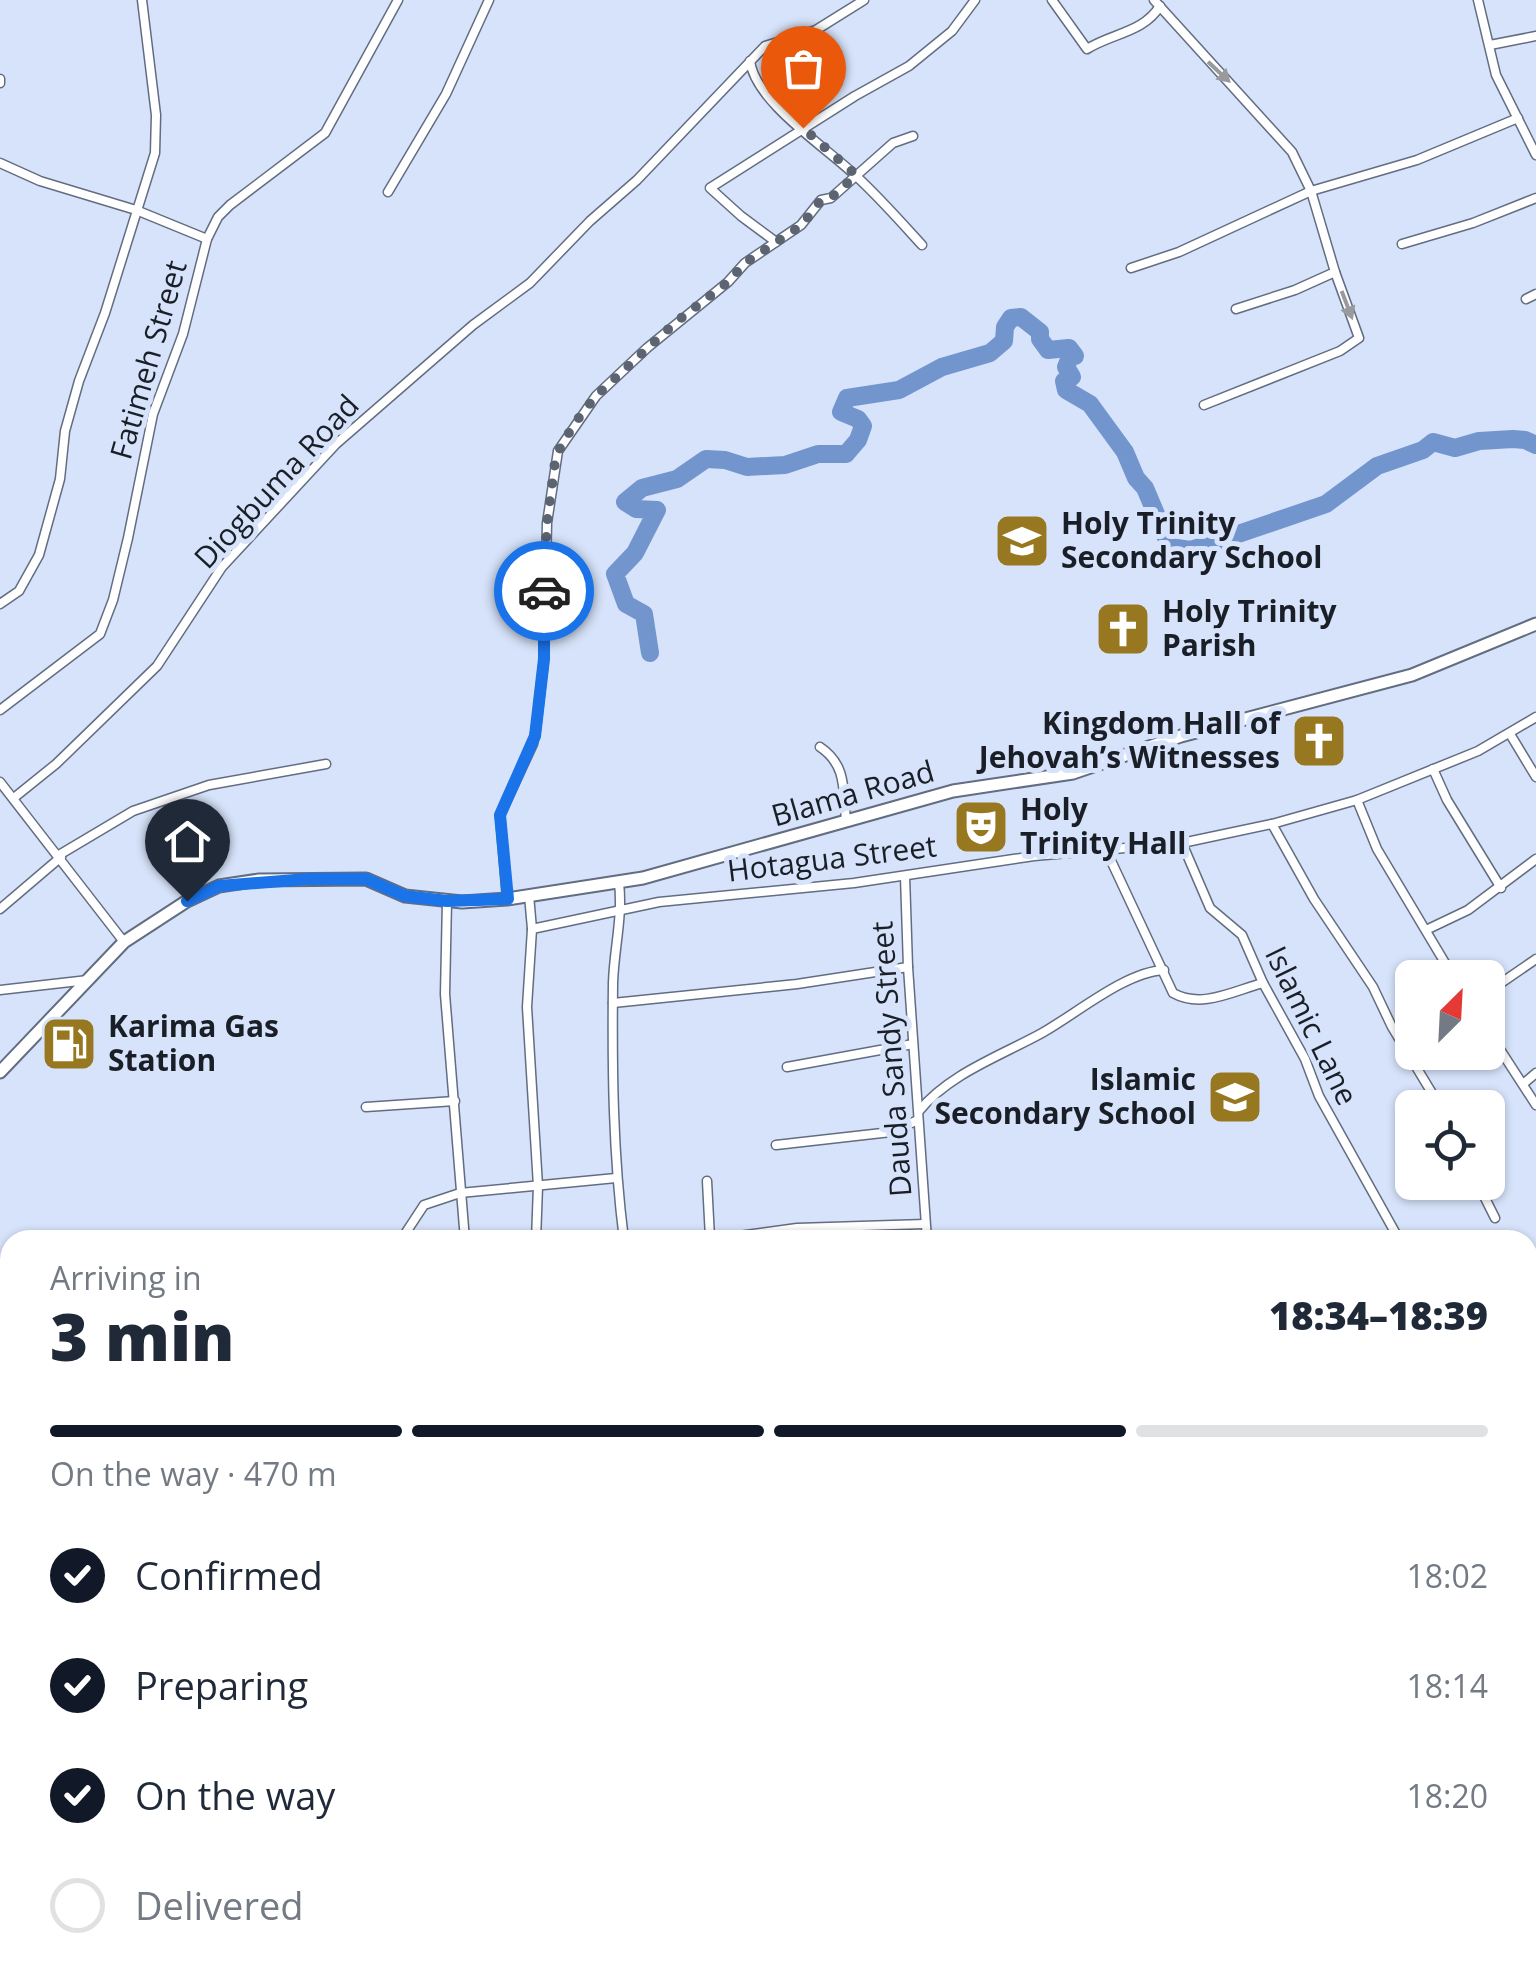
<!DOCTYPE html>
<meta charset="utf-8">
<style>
body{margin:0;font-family:"Open Sans",sans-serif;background:#f6f6f7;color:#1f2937;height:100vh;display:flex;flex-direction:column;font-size:38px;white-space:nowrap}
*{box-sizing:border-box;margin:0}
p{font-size:32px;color:#747a83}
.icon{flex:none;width:55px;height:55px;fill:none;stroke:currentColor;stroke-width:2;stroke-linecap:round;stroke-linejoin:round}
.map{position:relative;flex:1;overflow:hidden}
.panel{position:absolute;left:0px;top:1230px;width:1538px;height:752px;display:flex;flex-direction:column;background:#fff;border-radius:30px 30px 0 0;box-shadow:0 2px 8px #0004}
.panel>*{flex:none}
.needle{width:65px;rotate:24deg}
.buttons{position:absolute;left:1395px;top:960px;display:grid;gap:20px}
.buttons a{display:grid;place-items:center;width:110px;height:110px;border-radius:15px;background:#fff;box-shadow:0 2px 8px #0004;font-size:50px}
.pin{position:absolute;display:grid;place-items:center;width:85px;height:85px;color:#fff;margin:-102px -42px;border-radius:50% 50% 50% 0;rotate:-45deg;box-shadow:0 0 10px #0007}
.pin .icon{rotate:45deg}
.courier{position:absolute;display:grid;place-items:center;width:100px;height:100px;margin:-50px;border:8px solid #1a73e8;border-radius:50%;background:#fff;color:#222;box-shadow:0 2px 12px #0007}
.head em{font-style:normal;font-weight:800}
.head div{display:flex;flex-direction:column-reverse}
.head{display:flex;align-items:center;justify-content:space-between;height:170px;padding:0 50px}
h1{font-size:65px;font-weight:800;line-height:75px}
.bar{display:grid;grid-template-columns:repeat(4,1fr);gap:15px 10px;align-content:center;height:120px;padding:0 50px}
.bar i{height:12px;border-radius:8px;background:#e0e1e3}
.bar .on{background:#111827}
.bar p{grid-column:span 4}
ol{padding:0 50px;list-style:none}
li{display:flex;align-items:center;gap:30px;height:110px}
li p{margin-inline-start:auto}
li .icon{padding:10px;border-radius:50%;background:#111827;color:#fff;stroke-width:4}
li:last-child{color:#747a83}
li i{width:55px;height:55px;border:5px solid #e0e1e3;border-radius:50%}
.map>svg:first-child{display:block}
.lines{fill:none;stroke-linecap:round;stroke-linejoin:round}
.stream{stroke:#7395ce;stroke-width:2.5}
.river{stroke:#7395ce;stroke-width:18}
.street-casing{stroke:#626d81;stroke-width:11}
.secondary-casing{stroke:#626d81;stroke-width:15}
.highway-casing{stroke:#626d81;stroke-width:19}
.street{stroke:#fff;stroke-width:8}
.secondary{stroke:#fff;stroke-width:11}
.highway{stroke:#fff;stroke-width:15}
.oneway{fill:#989a9e}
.done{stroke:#5c6471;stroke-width:10;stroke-dasharray:0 18}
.route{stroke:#1a73e8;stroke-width:12}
.labels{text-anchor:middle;stroke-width:10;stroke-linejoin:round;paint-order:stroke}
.street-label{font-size:30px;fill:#1a1f27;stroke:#d6e3fa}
.poi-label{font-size:30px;font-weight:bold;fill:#1a1f27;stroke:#d6e3fa;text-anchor:start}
</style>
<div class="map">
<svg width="1536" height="1982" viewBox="0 0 1536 1982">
<rect width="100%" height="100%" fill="#d6e3fa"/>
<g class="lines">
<g class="stream">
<path d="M 133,1972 L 134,1982"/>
<path d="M 421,1972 L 426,1982"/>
</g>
<g class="river">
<path d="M 650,653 L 644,614 L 626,604 L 615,574 L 635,553 L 657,510 L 636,509 L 625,502 L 642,488 L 677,479 L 706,459 L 725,460 L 747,467 L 785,465 L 818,454 L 846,454 L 858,440 L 863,426 L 858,419 L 841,412 L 847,398 L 899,390 L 942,367 L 990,353 L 1004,341 L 1005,327 L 1011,318 L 1021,317 L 1040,332 L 1040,339 L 1048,350 L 1069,348 L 1075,356 L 1070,357 L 1066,367 L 1072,377 L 1064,381 L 1066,390 L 1090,404 L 1125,452 L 1136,478 L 1145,488 L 1170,547 L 1190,550 L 1203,546 L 1326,504 L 1377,466 L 1423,450 L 1433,442 L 1455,448 L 1479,441 L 1513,439 L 1525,440 L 1536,445"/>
<path d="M 1528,1419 L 1536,1428"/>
</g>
<g class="street-casing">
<g id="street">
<path d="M 1052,0 L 1087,49 C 1112,33 1143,33 1160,6"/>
<path d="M 1154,0 L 1292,152 L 1311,191 L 1335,272 L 1359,338 L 1340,351 L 1204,405"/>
<path d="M 1478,0 L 1496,75 L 1536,155"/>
<path d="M 1490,45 L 1536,36"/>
<path d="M 750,61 C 756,103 826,147 856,176 C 879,197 900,221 922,245"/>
<path d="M 0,79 L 0,83"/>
<path d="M 0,163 L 40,181 L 136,210 L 207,239"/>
<path d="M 388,192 L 446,94 L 489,0"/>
<path d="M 776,242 L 741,216 L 710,188 L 855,96 L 909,66 L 952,31 L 975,0"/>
<path d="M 1402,244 L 1473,223 L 1536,198"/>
<path d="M 1131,268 L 1179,252 L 1311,191 L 1417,160 L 1518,118"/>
<path d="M 1526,299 L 1536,294"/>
<path d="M 1236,309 L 1295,290 L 1335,272"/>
<path d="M 0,604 L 19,591 L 39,555 L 60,479 L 65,431 L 79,381 L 105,313 L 155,153 L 156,115 L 142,0"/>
<path d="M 0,710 L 100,634 L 113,600 L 128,538 L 153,414 L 183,334 L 207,239 L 218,217 L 230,205 L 325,133 L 398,0"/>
<path d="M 1510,734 L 1536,777"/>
<path d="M 820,747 C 847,765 843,790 846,820"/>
<path d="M 1433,769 L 1447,800 L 1501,888"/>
<path d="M 0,782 L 124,942"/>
<path d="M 15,797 L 56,764 L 157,666 L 222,567 L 336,444 L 473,325 L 530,283 L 590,221 L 637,180 L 765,46 L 816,30 L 864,0"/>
<path d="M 1357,800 L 1377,849 L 1454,978"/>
<path d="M 1272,824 L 1314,899 L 1373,987 L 1392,1027 L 1441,1108"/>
<path d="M 1182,843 L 1210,908 L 1242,935 L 1263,983 L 1305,1059 L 1319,1096 L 1396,1234"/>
<path d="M 1106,850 L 1173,993 C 1202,1009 1233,991 1263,983"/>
<path d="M 59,855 L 133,811 L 209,785 L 326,764"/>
<path d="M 905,876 L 908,967 L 927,1240"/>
<path d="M 619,883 C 623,917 614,949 613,983 C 612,1070 613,1154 624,1240"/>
<path d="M 529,895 L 532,929 L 527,1007 L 538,1186 L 536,1240"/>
<path d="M 507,899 L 500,815 L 533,744 L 536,729 L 544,659 L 547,523 L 558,451 L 596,396 L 647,348 L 728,282 L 745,263 L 801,225 L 821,200 L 831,198 L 893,143 L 913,136"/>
<path d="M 447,901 L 445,994 L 465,1240"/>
<path d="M 0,909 L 61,857"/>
<path d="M 532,929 L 659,902 L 854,883 L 1034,856 L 1182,843 L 1272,824 L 1357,800 L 1478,751 L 1536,717"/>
<path d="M 1426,930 L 1468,910 L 1536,859"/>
<path d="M 0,990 L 88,980"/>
<path d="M 1488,992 L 1536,959"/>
<path d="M 613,1003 L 797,984 L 908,967"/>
<path d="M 1488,1031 L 1536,1105"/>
<path d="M 787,1067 L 913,1044"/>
<path d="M 1523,1084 L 1536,1073"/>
<path d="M 366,1107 L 455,1101"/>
<path d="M 919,1111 C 949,1074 1000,1056 1042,1033 C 1076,1014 1125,972 1164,970"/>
<path d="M 776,1145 L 891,1132 L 918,1120"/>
<path d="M 707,1181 L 710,1238"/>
<path d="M 1477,1182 L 1495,1218"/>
<path d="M 401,1240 L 424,1205 L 460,1193 L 616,1178"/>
<path d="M 709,1240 L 797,1228 L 925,1224"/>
<path d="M 0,1467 L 10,1482"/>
<path d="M 0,1541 L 10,1528"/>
<path d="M 1528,1912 L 1536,1909"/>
<path d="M 124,1972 L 125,1982"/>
<path d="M 946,1972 L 948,1982"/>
<path d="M 1073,1972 L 1092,1979"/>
<path d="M 522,1982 L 525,1972"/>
<path d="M 1222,1982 L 1223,1972"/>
</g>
</g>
<g class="secondary-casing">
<path id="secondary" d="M 0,1072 L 124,942 L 187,901 L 219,886 L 259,880 L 366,879 L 405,896 L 462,902 L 507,899 L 643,878 L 953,791 L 1073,773 L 1181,736 L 1412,675 L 1536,624"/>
</g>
<g class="highway-casing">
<g id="highway">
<path d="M 1528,1679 L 1536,1678"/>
<path d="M 0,1792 L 10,1793"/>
</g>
</g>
<use href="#street" class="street"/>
<use href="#secondary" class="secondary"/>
<use href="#highway" class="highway"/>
</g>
<defs><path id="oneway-solid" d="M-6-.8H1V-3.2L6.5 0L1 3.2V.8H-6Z" transform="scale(2.5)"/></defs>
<g class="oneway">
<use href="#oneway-solid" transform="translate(1219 72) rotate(43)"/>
<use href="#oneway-solid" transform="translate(1347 305) rotate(69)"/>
</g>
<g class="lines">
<path class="done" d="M 544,591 L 547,523 L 555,462 L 558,452 L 574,424 L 596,396 L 676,322 L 728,282 L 745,263 L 802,225 L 821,200 L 831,198 L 856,175 L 803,128"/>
<path class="route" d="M 187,901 L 219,886 L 308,879 L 366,879 L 405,896 L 447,901 L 508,899 L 500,815 L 535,736 L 544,659 L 544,591"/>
</g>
<defs>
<g id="school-square" transform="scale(2.875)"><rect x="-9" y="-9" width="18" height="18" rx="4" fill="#977821" stroke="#d6e3fa"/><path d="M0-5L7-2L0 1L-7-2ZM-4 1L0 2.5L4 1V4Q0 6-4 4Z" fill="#fff"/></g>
<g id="church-square" transform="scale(2.875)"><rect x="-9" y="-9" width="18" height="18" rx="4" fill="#977821" stroke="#d6e3fa"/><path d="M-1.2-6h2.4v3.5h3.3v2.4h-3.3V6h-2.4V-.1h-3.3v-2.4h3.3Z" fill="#fff"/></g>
<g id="theatre-square" transform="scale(2.875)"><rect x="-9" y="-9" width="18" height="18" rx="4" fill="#977821" stroke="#d6e3fa"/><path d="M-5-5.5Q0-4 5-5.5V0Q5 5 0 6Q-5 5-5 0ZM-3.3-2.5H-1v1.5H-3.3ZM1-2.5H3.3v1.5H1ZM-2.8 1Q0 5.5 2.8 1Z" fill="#fff"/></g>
<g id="fuel-square" transform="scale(2.875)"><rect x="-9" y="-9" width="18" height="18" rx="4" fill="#977821" stroke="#d6e3fa"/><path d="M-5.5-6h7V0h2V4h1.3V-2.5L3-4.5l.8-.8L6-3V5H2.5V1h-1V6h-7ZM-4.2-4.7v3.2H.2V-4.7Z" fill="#fff"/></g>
</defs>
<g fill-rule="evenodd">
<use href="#school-square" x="1022" y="541"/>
<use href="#church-square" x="1123" y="629"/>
<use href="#church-square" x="1319" y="741"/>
<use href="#theatre-square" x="981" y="827"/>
<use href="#fuel-square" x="69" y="1044"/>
<use href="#school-square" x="1235" y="1097"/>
</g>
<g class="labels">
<g class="street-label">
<text transform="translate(149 360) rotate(-74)" y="10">Fatimeh Street</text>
<text transform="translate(277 482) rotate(-47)" y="10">Diogbuma Road</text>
<text transform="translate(853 794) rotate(-16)" y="10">Blama Road</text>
<text transform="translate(832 859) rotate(-7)" y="10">Hotagua Street</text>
<text transform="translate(1311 1026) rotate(64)" y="10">Islamic Lane</text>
<text transform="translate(892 1059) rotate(-94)" y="10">Dauda Sandy Street</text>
</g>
<g class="poi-label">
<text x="1061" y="534">Holy Trinity<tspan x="1061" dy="34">Secondary School</tspan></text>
<text x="1162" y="622">Holy Trinity<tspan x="1162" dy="34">Parish</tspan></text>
<text x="1280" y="734" text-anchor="end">Kingdom Hall of<tspan x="1280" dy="34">Jehovah’s Witnesses</tspan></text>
<text x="1020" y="820">Holy<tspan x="1020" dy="34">Trinity Hall</tspan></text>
<text x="108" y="1037">Karima Gas<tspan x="108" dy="34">Station</tspan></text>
<text x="1196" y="1090" text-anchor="end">Islamic<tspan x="1196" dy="34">Secondary School</tspan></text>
</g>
</g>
</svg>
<div class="buttons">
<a><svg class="needle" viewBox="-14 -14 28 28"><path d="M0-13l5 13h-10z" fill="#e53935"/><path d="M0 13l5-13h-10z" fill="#747a83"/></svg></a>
<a><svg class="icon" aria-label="locate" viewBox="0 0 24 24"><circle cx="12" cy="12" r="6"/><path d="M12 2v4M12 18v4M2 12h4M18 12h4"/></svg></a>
</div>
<div class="pin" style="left:803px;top:128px;background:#ea580c"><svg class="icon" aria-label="bag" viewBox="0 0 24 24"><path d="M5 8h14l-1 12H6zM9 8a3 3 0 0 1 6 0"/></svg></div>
<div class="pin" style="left:187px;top:901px;background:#1f2937"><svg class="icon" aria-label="home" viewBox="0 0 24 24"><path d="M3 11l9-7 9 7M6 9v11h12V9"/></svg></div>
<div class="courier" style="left:544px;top:591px"><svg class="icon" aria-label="car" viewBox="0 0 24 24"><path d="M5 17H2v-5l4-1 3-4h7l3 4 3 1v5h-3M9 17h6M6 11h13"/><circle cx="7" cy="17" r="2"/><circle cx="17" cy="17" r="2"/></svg></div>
<section class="panel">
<div class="head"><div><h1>3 min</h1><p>Arriving in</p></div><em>18:34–18:39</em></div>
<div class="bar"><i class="on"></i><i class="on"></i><i class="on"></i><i></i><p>On the way · 470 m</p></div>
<ol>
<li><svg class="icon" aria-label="check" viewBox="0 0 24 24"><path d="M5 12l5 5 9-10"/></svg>Confirmed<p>18:02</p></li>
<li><svg class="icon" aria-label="check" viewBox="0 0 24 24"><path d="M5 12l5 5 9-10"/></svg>Preparing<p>18:14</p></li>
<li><svg class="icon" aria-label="check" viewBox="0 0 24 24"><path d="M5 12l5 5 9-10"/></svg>On the way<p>18:20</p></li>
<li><i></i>Delivered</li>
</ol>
</section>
</div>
